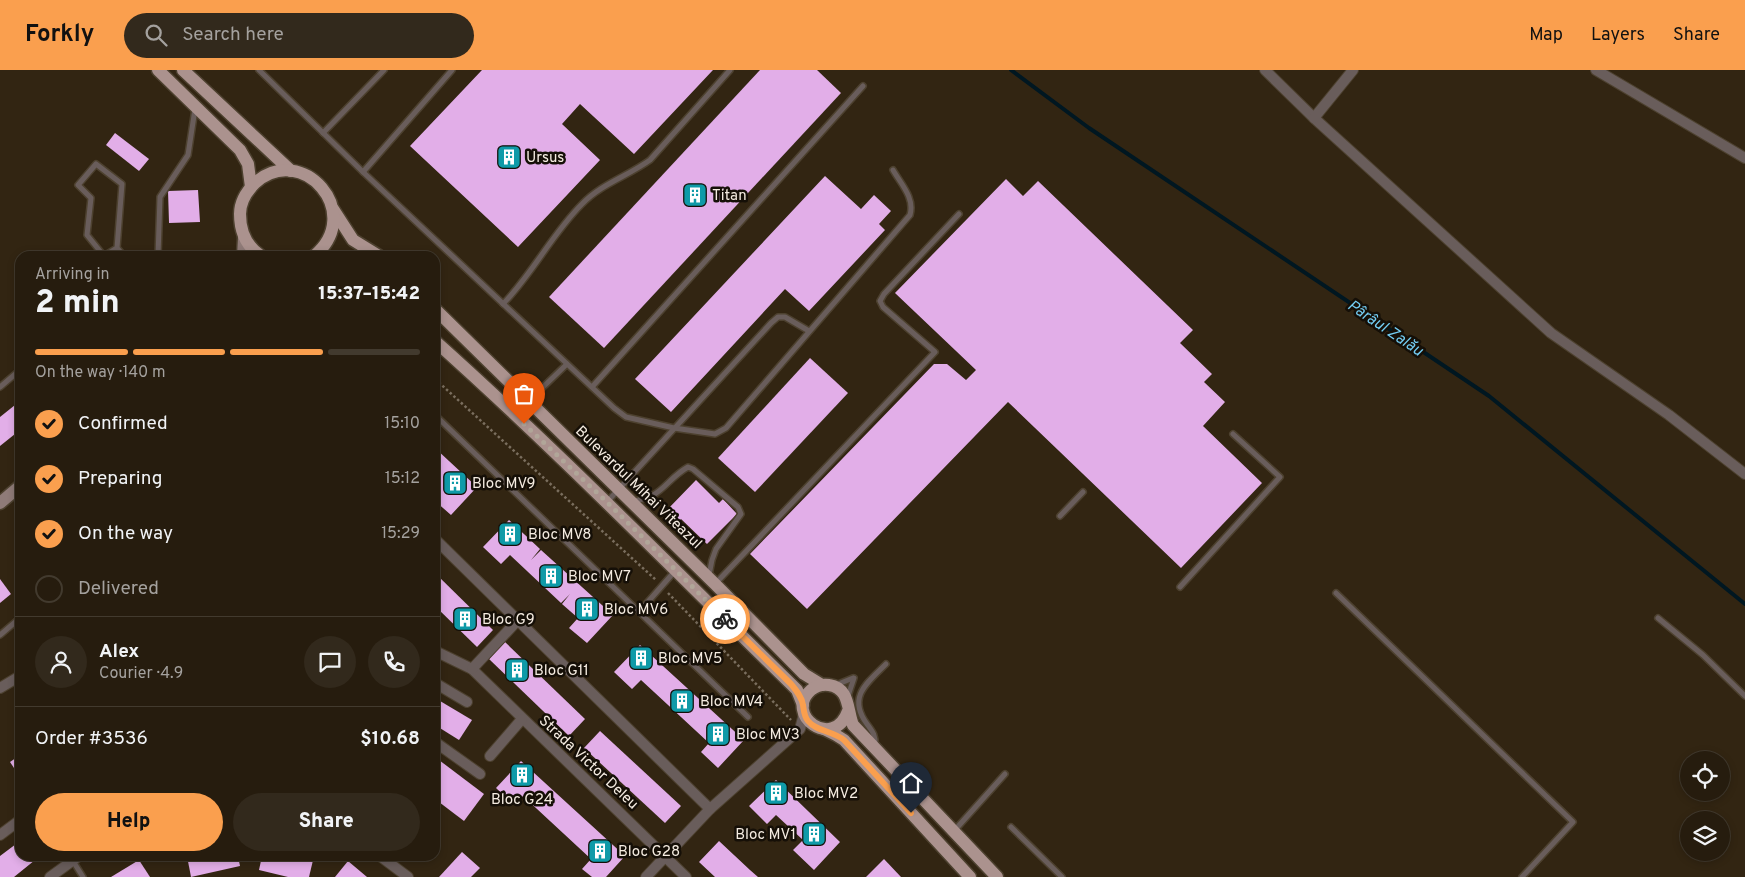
<!DOCTYPE html>
<meta charset="utf-8">
<style>
body{margin:0;font-family:Overpass,sans-serif;background:#32291c;color:#f1f3f6;height:100vh;display:flex;flex-direction:column;font-size:19px;white-space:nowrap}
*{box-sizing:border-box;margin:0}
p{font-size:16px;color:#a4a19e}
.icon{flex:none;width:28px;height:28px;fill:none;stroke:currentColor;stroke-width:2;stroke-linecap:round;stroke-linejoin:round}
.map{position:relative;flex:1;overflow:hidden}
.details{position:absolute;left:15px;top:181px;width:425px;height:610px;display:flex;flex-direction:column;background:#261c0e;border-radius:15px;box-shadow:0 2px 8px #0003,0 0 0 1px #423a2e}
.details>*{flex:none}
.buttons{position:absolute;left:1680px;top:681px;display:grid;gap:10px}
.buttons a{display:grid;place-items:center;width:50px;height:50px;border-radius:50%;background:#261c0e;box-shadow:0 2px 8px #0003,0 0 0 1px #423a2e;font-size:25px}
.pin{position:absolute;display:grid;place-items:center;width:42px;height:42px;color:#fff;margin:-51px -21px;border-radius:50% 50% 50% 0;rotate:-45deg;box-shadow:0 0 5px #0007}
.pin .icon{rotate:45deg}
.courier{position:absolute;display:grid;place-items:center;width:50px;height:50px;margin:-25px;border:4px solid #fa9f4e;border-radius:50%;background:#fff;color:#222;box-shadow:0 1px 6px #0007}
.headline em{font-style:normal;font-weight:800}
.headline div{display:flex;flex-direction:column-reverse}
.headline{display:flex;align-items:center;justify-content:space-between;height:85px;padding:0 20px}
h1{font-size:32px;font-weight:800;line-height:38px}
.bar{display:grid;grid-template-columns:repeat(4,1fr);gap:8px 5px;align-content:center;height:60px;padding:0 20px}
.bar i{height:6px;border-radius:4px;background:#423a2e}
.bar .selected{background:#fa9f4e}
.bar p{grid-column:span 4}
.line{display:flex;align-items:center;gap:12px;padding:0 20px;border-top:1px solid #423a2e}
.line div{flex:1}
.round{display:grid;place-items:center;flex:none;width:52px;height:52px;border-radius:26px;background:#32291c}
ol{padding:0 20px;list-style:none}
li{display:flex;align-items:center;gap:15px;height:55px}
li p{margin-inline-start:auto}
li .icon{padding:5px;border-radius:50%;background:#fa9f4e;color:#111;stroke-width:4}
li:last-child{color:#a4a19e}
li i{width:28px;height:28px;border:2px solid #423a2e;border-radius:50%}
.action{display:flex;gap:10px;margin-top:auto;padding:10px 20px}
.action a{flex:1;height:58px;border-radius:30px;background:#fa9f4e;color:#111;font-size:20px;font-weight:800;line-height:58px;text-align:center}
.action a+a{background:#32291c;color:#f1f3f6}
header{display:flex;align-items:center;gap:30px;box-sizing:border-box;height:70px;padding:0 25px;background:#fa9f4e;color:#111}
header strong{font-size:24px}
nav{display:flex;gap:28px;margin-inline-start:auto;font-size:18px}
.search{width:350px;height:45px;background:#32291c;display:flex;align-items:center;gap:12px;box-sizing:border-box;padding:0 18px;border-radius:28px;color:#a4a19e;font-size:19px}
.map>svg:first-child{display:block}
.lines{fill:none;stroke-linecap:round;stroke-linejoin:round}
.stream{stroke:#001721;stroke-width:4}
.building{fill:#e2aee8}
.lane-casing{stroke:#4d412f;stroke-width:8}
.street-casing{stroke:#4d412f;stroke-width:12}
.secondary-casing{stroke:#4d412f;stroke-width:15}
.primary-casing{stroke:#4d412f;stroke-width:15}
.path{stroke:#7a6e5e;stroke-width:2.5;stroke-dasharray:2.5 2.5;stroke-linecap:butt}
.lane{stroke:#695d5b;stroke-width:5}
.street{stroke:#695d5b;stroke-width:10}
.secondary{stroke:#8f7b78;stroke-width:12}
.primary{stroke:#ab928e;stroke-width:12}
.done{stroke:#b1a699;stroke-width:5;stroke-dasharray:0 9}
.route{stroke:#fa9f4e;stroke-width:6}
.labels{text-anchor:middle;stroke-width:5;stroke-linejoin:round;paint-order:stroke}
.poi-label{font-size:15px;fill:#f5ece1;stroke:#150f07;text-anchor:start}
.street-label{font-size:15px;fill:#f5ece1;stroke:#150f07}
.water-label{font-size:16px;font-style:italic;fill:#73cdf3;stroke:#150f07}
</style>
<header>
<strong>Forkly</strong>
<div class="search"><svg class="icon" aria-label="search" viewBox="0 0 24 24"><circle cx="10" cy="10" r="6"/><path d="M15 15l6 6"/></svg>Search here</div>
<nav><a>Map</a><a>Layers</a><a>Share</a></nav>
</header>
<div class="map">
<svg width="1745" height="807" viewBox="0 0 1745 807">
<rect width="100%" height="100%" fill="#322512"/>
<g class="lines">
<path class="stream" d="M 1011,0 L 1089,58 L 1489,326 L 1745,534"/>
</g>
<g class="building">
<path d="M 482,0 L 713,0 L 634,84 L 580,34 L 562,54 L 600,90 L 518,177 L 410,76 Z"/>
<path d="M 760,0 L 817,0 L 841,23 L 604,278 L 549,227 Z"/>
<path d="M 115,63 L 149,89 L 139,101 L 106,75 Z"/>
<path d="M 825,106 L 861,139 L 874,125 L 891,141 L 879,154 L 885,160 L 809,241 L 785,219 L 671,342 L 635,309 Z"/>
<path d="M 1006,109 L 1023,126 L 1038,111 L 1193,260 L 1180,273 L 1212,304 L 1204,312 L 1225,332 L 1203,356 L 1262,413 L 1181,498 L 1008,332 L 807,539 L 750,484 L 934,294 L 947,294 L 966,310 L 976,300 L 895,223 Z"/>
<path d="M 198,120 L 200,152 L 169,153 L 168,121 Z"/>
<path d="M 810,288 L 848,323 L 755,422 L 718,388 Z"/>
<path d="M 20,331 L 20,360 L 0,376 L 0,347 Z"/>
<path d="M 435,378 L 477,417 L 451,445 L 435,431 L 435,421 L 440,415 L 435,411 Z"/>
<path d="M 696,410 L 719,433 L 723,429 L 737,444 L 707,474 L 681,449 L 678,452 L 666,441 Z"/>
<path d="M 509,450 L 540,479 L 531,490 L 541,480 L 613,545 L 587,573 L 569,558 L 578,548 L 562,534 L 570,524 L 561,533 L 510,485 L 501,494 L 483,477 Z"/>
<path d="M 435,503 L 493,560 L 477,577 L 435,536 Z"/>
<path d="M 0,509 L 11,524 L 0,533 Z"/>
<path d="M 505,572 L 585,649 L 569,666 L 489,589 Z"/>
<path d="M 640,575 L 744,670 L 718,698 L 701,682 L 709,673 L 654,622 L 641,610 L 632,619 L 614,602 Z"/>
<path d="M 435,628 L 472,650 L 459,670 L 435,655 Z"/>
<path d="M 600,661 L 681,736 L 665,753 L 584,678 Z"/>
<path d="M 20,685 L 20,707 L 10,692 Z"/>
<path d="M 439,690 L 484,724 L 464,751 L 435,729 L 435,696 Z"/>
<path d="M 521,691 L 625,786 L 606,807 L 592,807 L 582,799 L 591,789 L 523,726 L 514,735 L 496,718 Z"/>
<path d="M 776,710 L 840,772 L 814,800 L 793,780 L 803,770 L 776,745 L 767,754 L 749,736 Z"/>
<path d="M 20,771 L 20,786 L 40,786 L 14,807 L 0,807 L 0,786 Z"/>
<path d="M 719,771 L 750,800 L 758,807 L 715,807 L 699,792 Z"/>
<path d="M 462,782 L 480,798 L 471,807 L 439,807 Z"/>
<path d="M 187,786 L 238,786 L 240,796 L 191,807 Z"/>
<path d="M 262,786 L 314,786 L 309,807 L 288,807 L 259,800 Z"/>
<path d="M 884,789 L 901,807 L 866,807 Z"/>
<path d="M 139,790 L 150,807 L 111,807 Z"/>
<path d="M 348,791 L 367,807 L 335,807 Z"/>
</g>
<g class="lines">
<g class="lane-casing">
<g id="lane">
<path d="M 259,0 L 363,102 L 614,338 L 626,347 L 674,358 L 715,364 L 726,358 L 910,145 C 915,128 901,114 893,100"/>
<path d="M 323,63 L 384,0"/>
<path d="M 363,102 L 452,0"/>
<path d="M 117,178 L 104,186 L 87,165 L 91,128 L 78,115 L 96,94 L 122,114 L 117,178 L 124,186"/>
<path d="M 158,186 L 160,127 L 188,85 L 195,39"/>
<path d="M 503,234 C 533,203 552,164 582,134 C 601,114 628,106 650,90 L 730,0"/>
<path d="M 0,317 L 20,300"/>
<path d="M 592,317 L 863,16"/>
<path d="M 515,344 L 567,294"/>
<path d="M 435,345 L 748,647"/>
<path d="M 632,431 C 663,428 665,410 688,397 L 693,399 L 738,437 L 741,444 L 716,479 L 712,490 L 709,505"/>
<path d="M 607,432 L 771,253 L 778,247 L 785,247 L 809,261"/>
<path d="M 1060,446 L 1083,422"/>
<path d="M 715,514 L 935,282 L 883,237 L 880,231 L 884,224 L 959,144"/>
<path d="M 1180,517 L 1280,407 L 1233,364"/>
<path d="M 1336,523 L 1573,752 L 1522,807"/>
<path d="M 639,542 L 675,501"/>
<path d="M 1658,548 L 1703,585 L 1745,626"/>
<path d="M 0,565 L 20,548"/>
<path d="M 836,615 L 853,608"/>
<path d="M 848,626 L 854,608"/>
<path d="M 875,675 C 876,665 872,661 867,654 C 847,627 867,613 886,594"/>
<path d="M 1011,757 L 1062,807"/>
<path d="M 954,761 L 1005,704"/>
<path d="M 73,791 L 83,807"/>
</g>
</g>
<g class="street-casing">
<g id="street">
<path d="M 1265,0 L 1314,48 L 1551,263 L 1669,345 L 1745,404"/>
<path d="M 1596,0 L 1745,88"/>
<path d="M 1314,48 L 1353,0"/>
<path d="M 435,469 L 710,739"/>
<path d="M 435,581 L 472,599 L 686,807"/>
<path d="M 472,599 L 518,550"/>
<path d="M 435,613 L 467,632"/>
<path d="M 0,618 L 20,606"/>
<path d="M 435,672 L 480,704"/>
<path d="M 490,686 L 522,649"/>
<path d="M 0,765 L 20,750"/>
<path d="M 380,786 L 408,807"/>
<path d="M 50,807 L 79,786"/>
<path d="M 646,807 L 710,739 L 800,659 L 804,644"/>
</g>
</g>
<g class="secondary-casing">
<g id="secondary">
<path d="M 243,186 L 244,168"/>
<path d="M 0,433 L 20,416"/>
</g>
</g>
<g class="primary-casing">
<g id="primary">
<path d="M 158,0 L 240,80 L 248,94 L 251,117"/>
<path d="M 183,0 L 291,101"/>
<path d="M 333,139 L 353,170 L 379,186"/>
<path d="M 261,186 C 246,176 240,161 240,144 C 240,132 247,121 255,113 C 302,71 366,143 314,186"/>
<path d="M 435,239 L 715,514 L 804,604 L 822,615"/>
<path d="M 435,271 C 558,381 673,499 791,614 L 797,620 L 803,635"/>
<path d="M 848,641 C 833,682 783,644 811,620 C 817,615 823,614 829,615 C 850,618 847,640 853,655 L 997,807"/>
<path d="M 824,659 L 836,665 L 844,670 L 970,807"/>
</g>
</g>
<g class="path">
<path d="M 435,309 L 656,510"/>
<path d="M 668,523 L 791,650"/>
</g>
<use href="#lane" class="lane"/>
<use href="#street" class="street"/>
<use href="#secondary" class="secondary"/>
<use href="#primary" class="primary"/>
</g>
<g class="lines">
<path class="done" d="M 524,354 L 607,432 L 725,549"/>
<path class="route" d="M 725,549 L 791,614 C 796,620 802,627 803,635 C 804,641 804,646 808,651 C 816,661 833,661 844,670 L 911,743"/>
</g>
<defs>
<g id="building-square" transform="scale(1.25)"><rect x="-9" y="-9" width="18" height="18" rx="4" fill="#0f9aa8" stroke="#150f07"/><path d="M-4-6H4V6H1V3H-1V6H-4ZM-2.5-4.3h1.7v1.8h-1.7ZM.8-4.3h1.7v1.8H.8ZM-2.5-1h1.7V.8h-1.7ZM.8-1h1.7V.8H.8Z" fill="#fff"/></g>
</defs>
<g fill-rule="evenodd">
<use href="#building-square" x="509" y="87"/>
<use href="#building-square" x="695" y="125"/>
<use href="#building-square" x="455" y="413"/>
<use href="#building-square" x="510" y="464"/>
<use href="#building-square" x="551" y="506"/>
<use href="#building-square" x="587" y="539"/>
<use href="#building-square" x="465" y="549"/>
<use href="#building-square" x="641" y="588"/>
<use href="#building-square" x="517" y="600"/>
<use href="#building-square" x="682" y="631"/>
<use href="#building-square" x="718" y="664"/>
<use href="#building-square" x="522" y="705"/>
<use href="#building-square" x="776" y="723"/>
<use href="#building-square" x="814" y="764"/>
<use href="#building-square" x="600" y="781"/>
</g>
<g class="labels">
<g class="poi-label">
<text x="526" y="92">Ursus</text>
<text x="712" y="130">Titan</text>
<text x="472" y="418">Bloc MV9</text>
<text x="528" y="469">Bloc MV8</text>
<text x="568" y="511">Bloc MV7</text>
<text x="604" y="544">Bloc MV6</text>
<text x="482" y="554">Bloc G9</text>
<text x="658" y="593">Bloc MV5</text>
<text x="534" y="605">Bloc G11</text>
<text x="700" y="636">Bloc MV4</text>
<text x="736" y="669">Bloc MV3</text>
<text x="794" y="728">Bloc MV2</text>
<text x="522" y="734" text-anchor="middle">Bloc G24</text>
<text x="796" y="769" text-anchor="end">Bloc MV1</text>
<text x="618" y="786">Bloc G28</text>
</g>
<g class="street-label">
<text transform="translate(639 417) rotate(44)" y="5">Bulevardul Mihai Viteazul</text>
<text transform="translate(589 692) rotate(43)" y="5">Strada Victor Deleu</text>
</g>
<g class="water-label">
<text transform="translate(1386 257) rotate(34)" y="6">Pârâul Zalău</text>
</g>
</g>
</svg>
<div class="buttons">
<a><svg class="icon" aria-label="locate" viewBox="0 0 24 24"><circle cx="12" cy="12" r="6"/><path d="M12 2v4M12 18v4M2 12h4M18 12h4"/></svg></a>
<a><svg class="icon" aria-label="layers" viewBox="0 0 24 24"><path d="M12 4l9 5-9 5-9-5zM3 14l9 5 9-5"/></svg></a>
</div>
<div class="pin" style="left:524px;top:354px;background:#ea580c"><svg class="icon" aria-label="bag" viewBox="0 0 24 24"><path d="M5 8h14l-1 12H6zM9 8a3 3 0 0 1 6 0"/></svg></div>
<div class="pin" style="left:911px;top:743px;background:#1f2937"><svg class="icon" aria-label="home" viewBox="0 0 24 24"><path d="M3 11l9-7 9 7M6 9v11h12V9"/></svg></div>
<div class="courier" style="left:725px;top:549px"><svg class="icon" aria-label="bike" viewBox="0 0 24 24"><circle cx="6" cy="16" r="4"/><circle cx="18" cy="16" r="4"/><path d="M6 16l4-8h5l3 8M10 8l3 8H6M13 5h3"/></svg></div>
<section class="details">
<div class="headline"><div><h1>2 min</h1><p>Arriving in</p></div><em>15:37–15:42</em></div>
<div class="bar"><i class="selected"></i><i class="selected"></i><i class="selected"></i><i></i><p>On the way · 140 m</p></div>
<ol>
<li><svg class="icon" aria-label="check" viewBox="0 0 24 24"><path d="M5 12l5 5 9-10"/></svg>Confirmed<p>15:10</p></li>
<li><svg class="icon" aria-label="check" viewBox="0 0 24 24"><path d="M5 12l5 5 9-10"/></svg>Preparing<p>15:12</p></li>
<li><svg class="icon" aria-label="check" viewBox="0 0 24 24"><path d="M5 12l5 5 9-10"/></svg>On the way<p>15:29</p></li>
<li><i></i>Delivered</li>
</ol>
<div class="line" style="height:90px"><a class="round"><svg class="icon" aria-label="person" viewBox="0 0 24 24"><circle cx="12" cy="8" r="4"/><path d="M4 21q1-7 8-7t8 7"/></svg></a><div><b>Alex</b><p>Courier · 4.9</p></div><a class="round"><svg class="icon" aria-label="chat" viewBox="0 0 24 24"><path d="M4 5h16v11H9l-5 4z"/></svg></a><a class="round"><svg class="icon" aria-label="phone" viewBox="0 0 24 24"><path d="M5 4h4l2 5-3 2q2 4 5 5l2-3 5 2v4C11 20 4 13 5 4z"/></svg></a></div>
<div class="line" style="height:65px"><div>Order #3536</div><b>$10.68</b></div>
<div class="action"><a>Help</a><a>Share</a></div>
</section>
</div>
